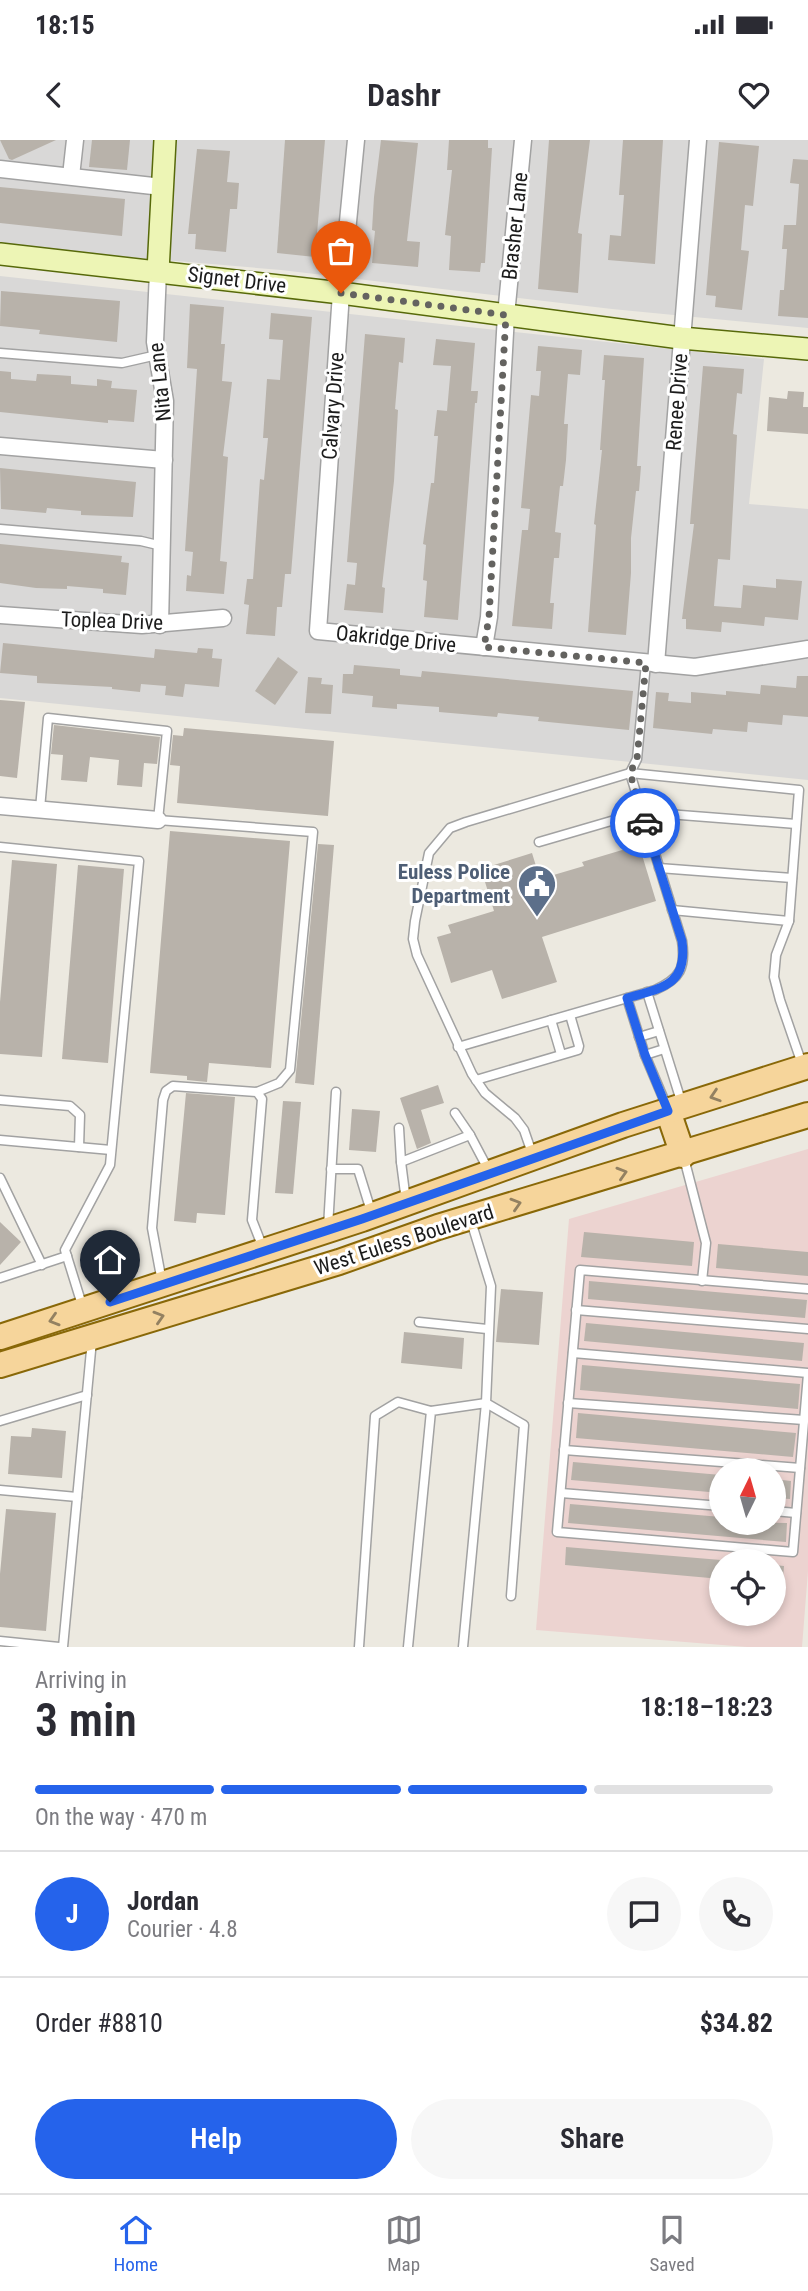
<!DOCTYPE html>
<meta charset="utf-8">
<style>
body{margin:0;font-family:"Roboto Condensed",sans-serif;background:#f7f7f7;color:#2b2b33;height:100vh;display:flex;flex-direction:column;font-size:26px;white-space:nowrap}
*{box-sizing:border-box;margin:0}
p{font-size:23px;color:#7c7c81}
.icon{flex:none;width:38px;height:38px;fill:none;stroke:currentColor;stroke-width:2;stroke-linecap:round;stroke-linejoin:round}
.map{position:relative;height:1507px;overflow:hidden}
.sheet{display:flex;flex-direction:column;background:#fff;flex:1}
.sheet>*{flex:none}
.needle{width:46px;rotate:5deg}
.tools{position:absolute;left:709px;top:1318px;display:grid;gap:14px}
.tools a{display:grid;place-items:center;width:77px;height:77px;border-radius:50%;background:#fff;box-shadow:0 4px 10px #0003;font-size:35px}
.pin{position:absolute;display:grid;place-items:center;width:60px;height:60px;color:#fff;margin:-72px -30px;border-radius:50% 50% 50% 0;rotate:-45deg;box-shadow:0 0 7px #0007}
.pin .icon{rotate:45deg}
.courier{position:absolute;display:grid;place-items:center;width:70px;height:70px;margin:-35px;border:5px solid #2563eb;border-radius:50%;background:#fff;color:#222;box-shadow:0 2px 9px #0007}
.summary em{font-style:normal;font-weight:600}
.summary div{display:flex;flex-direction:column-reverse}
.summary{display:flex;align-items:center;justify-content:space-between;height:119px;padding:0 35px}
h1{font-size:46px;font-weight:600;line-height:52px}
.bar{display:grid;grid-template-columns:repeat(4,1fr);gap:10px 7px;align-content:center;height:84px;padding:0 35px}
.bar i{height:9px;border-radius:5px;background:#e1e1e2}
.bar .selected{background:#2563eb}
.bar p{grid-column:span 4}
.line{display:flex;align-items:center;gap:18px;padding:0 35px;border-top:2px solid #e1e1e2}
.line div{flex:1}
.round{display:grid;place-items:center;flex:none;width:74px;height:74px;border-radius:37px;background:#f7f7f7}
.button{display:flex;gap:14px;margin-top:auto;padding:14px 35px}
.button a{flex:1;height:80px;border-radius:42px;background:#2563eb;color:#fff;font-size:28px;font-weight:600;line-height:80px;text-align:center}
.button a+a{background:#f7f7f7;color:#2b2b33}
.status{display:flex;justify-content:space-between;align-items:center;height:49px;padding:0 35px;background:#fff;direction:ltr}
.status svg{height:19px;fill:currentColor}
header{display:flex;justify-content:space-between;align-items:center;height:91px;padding:0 35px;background:#fff;font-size:32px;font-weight:600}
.menu{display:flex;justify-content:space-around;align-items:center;height:98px;border-top:2px solid #e1e1e2;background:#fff;font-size:19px;color:#7c7c81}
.menu a{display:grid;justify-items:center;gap:4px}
.menu .selected{color:#2563eb}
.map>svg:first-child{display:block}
.residential{fill:#d9d8d7}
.commercial{fill:#ecd3d0;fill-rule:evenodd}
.building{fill:#b8b2aa}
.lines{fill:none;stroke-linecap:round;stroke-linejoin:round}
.lane-casing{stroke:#a2a2a2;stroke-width:11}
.street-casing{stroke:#a2a2a2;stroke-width:19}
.secondary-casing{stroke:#57690a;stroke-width:24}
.primary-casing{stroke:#896808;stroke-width:28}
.lane{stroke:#fff;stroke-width:8}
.street{stroke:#fff;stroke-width:16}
.secondary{stroke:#edf5b5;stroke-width:21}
.primary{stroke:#f6d59b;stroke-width:24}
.oneway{stroke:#938161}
.done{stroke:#646360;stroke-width:7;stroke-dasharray:0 12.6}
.route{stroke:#2563eb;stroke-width:9}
.labels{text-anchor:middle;stroke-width:6;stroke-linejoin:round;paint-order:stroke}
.street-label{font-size:21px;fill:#1b1b1b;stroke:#fff}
.service-label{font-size:21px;font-weight:bold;fill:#4e5e75;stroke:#fff;text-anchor:end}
</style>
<div class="status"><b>18:15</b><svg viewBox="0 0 49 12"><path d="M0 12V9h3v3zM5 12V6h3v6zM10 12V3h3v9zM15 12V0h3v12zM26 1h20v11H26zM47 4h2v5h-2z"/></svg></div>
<header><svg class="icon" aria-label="back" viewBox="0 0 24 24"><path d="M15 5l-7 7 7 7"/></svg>Dashr<svg class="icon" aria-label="heart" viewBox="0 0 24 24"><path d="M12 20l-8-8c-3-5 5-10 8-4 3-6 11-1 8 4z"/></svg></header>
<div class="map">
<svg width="808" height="1507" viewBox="0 0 808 1507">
<rect width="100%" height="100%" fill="#ece9e0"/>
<g class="residential">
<path d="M 0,0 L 808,0 L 808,188 L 612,169 L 281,130 L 0,106 Z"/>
<path d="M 0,136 L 764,219 L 749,364 L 808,369 L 808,640 L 0,558 Z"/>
</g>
<path class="commercial" d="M 808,1009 L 808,1431 L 802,1507 L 747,1507 L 536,1490 L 569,1079 ZM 721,1330 L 774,1330 L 774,1382 L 721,1382 ZM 721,1421 L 774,1421 L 774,1474 L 721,1474 Z"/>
<g class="building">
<path d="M 0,0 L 56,0 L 12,20 L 9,19 Z"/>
<path d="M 92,0 L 130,0 L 127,30 L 89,27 Z"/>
<path d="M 285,0 L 325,0 L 315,117 L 277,113 Z"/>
<path d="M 381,0 L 418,3 L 407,101 L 420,102 L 418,127 L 372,123 L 375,91 L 372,90 L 374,57 Z"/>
<path d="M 449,0 L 488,0 L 488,8 L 492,8 L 485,123 L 481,123 L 480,132 L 449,130 L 451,96 L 445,95 L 452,30 L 447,30 Z"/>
<path d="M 549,0 L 590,0 L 578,93 L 582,94 L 578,153 L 538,149 Z"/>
<path d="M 623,0 L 663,0 L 655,124 L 608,120 L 610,95 L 621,96 L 624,55 L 619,55 Z"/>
<path d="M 719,2 L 759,6 L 753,66 L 745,65 L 741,110 L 749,111 L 742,170 L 715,167 L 716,156 L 706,155 Z"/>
<path d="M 197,9 L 230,11 L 227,42 L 239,43 L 237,69 L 230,69 L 226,112 L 195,109 L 196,94 L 188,94 Z"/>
<path d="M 793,19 L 808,20 L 808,178 L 778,176 L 780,150 L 784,150 L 787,109 L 782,109 L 784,85 L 796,85 L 799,44 L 790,43 Z"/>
<path d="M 0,47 L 125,59 L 122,96 L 0,83 Z"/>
<path d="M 1,151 L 120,161 L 117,202 L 39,194 L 40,190 L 0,186 Z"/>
<path d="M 190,164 L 224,167 L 221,204 L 225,204 L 222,241 L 232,242 L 223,316 L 228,317 L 220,421 L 227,422 L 224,454 L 186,451 L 187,435 L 191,436 L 193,412 L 185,411 L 197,229 L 187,228 Z"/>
<path d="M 271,173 L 312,177 L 291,434 L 285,434 L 282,467 L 277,467 L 275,496 L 246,494 L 249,465 L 244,464 L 247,439 L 253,439 L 260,339 L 264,340 L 268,298 L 263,298 L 267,239 L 280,240 L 283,200 L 269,199 Z"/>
<path d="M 365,194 L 405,198 L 403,223 L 399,222 L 395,269 L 398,270 L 394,341 L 382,447 L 385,448 L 383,473 L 344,470 L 347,444 L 355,445 L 357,423 L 347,422 Z"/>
<path d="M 436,199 L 475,203 L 471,251 L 478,251 L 477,263 L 475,263 L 458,480 L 424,477 L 427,441 L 423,440 L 426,405 L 423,404 L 431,343 L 434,343 L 438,296 L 434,296 L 437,270 L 447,271 L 451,226 L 433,225 Z"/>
<path d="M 538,206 L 582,210 L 580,235 L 568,234 L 564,284 L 568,284 L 566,320 L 563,346 L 560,346 L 555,392 L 561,393 L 559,418 L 554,418 L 550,463 L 554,463 L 552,489 L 512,486 L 522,390 L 528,390 L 530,369 L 521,368 L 531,255 L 539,256 L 541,231 L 536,231 Z"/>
<path d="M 604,215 L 644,218 L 637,326 L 641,326 L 639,351 L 636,351 L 631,398 L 631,433 L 626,495 L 588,492 L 596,385 L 594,384 L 602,310 L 600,310 L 605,240 L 602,240 Z"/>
<path d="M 703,226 L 744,229 L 742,254 L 737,253 L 733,294 L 737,295 L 730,420 L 718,419 L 714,466 L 741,468 L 743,445 L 776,448 L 776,439 L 802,441 L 798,480 L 765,477 L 764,486 L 722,482 L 721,492 L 686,489 L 686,479 L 682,479 L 694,384 L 690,384 Z"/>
<path d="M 0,231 L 11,232 L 11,239 L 36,241 L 37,234 L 56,235 L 71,236 L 71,244 L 97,246 L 97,239 L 112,241 L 111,248 L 137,250 L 134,282 L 108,280 L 108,283 L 0,272 Z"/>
<path d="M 788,251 L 804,252 L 803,267 L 808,267 L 808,294 L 767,291 L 769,257 L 787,259 Z"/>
<path d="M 0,328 L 136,342 L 133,377 L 81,375 L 81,371 L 47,368 L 46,373 L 1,369 Z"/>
<path d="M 0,404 L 122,416 L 121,422 L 129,423 L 126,455 L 103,453 L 103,449 L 67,446 L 67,449 L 36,448 L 0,443 Z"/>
<path d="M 3,503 L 154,518 L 155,509 L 197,513 L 198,508 L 213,509 L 212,518 L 222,519 L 219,547 L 185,544 L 183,557 L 165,555 L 166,546 L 141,544 L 140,552 L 112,549 L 112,547 L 37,543 L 37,536 L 0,533 Z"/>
<path d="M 278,517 L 298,532 L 275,565 L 255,551 Z"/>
<path d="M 354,525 L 400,529 L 400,535 L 421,537 L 422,531 L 633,551 L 629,590 L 538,581 L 539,577 L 498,573 L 497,577 L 439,572 L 439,567 L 397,564 L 397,569 L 372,567 L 373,556 L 342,553 L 343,534 L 353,534 Z"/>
<path d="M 797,536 L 808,536 L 808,577 L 783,575 L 782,585 L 748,582 L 747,592 L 713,589 L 712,594 L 653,588 L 656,552 L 669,553 L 668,561 L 691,563 L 691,552 L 726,555 L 726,551 L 760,554 L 761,545 L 796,548 Z"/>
<path d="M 308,537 L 322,538 L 321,544 L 333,545 L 331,574 L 305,573 Z"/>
<path d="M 0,560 L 25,562 L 17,638 L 0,636 Z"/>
<path d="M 54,585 L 160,597 L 157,624 L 144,623 L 142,647 L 117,645 L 119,620 L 90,617 L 87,642 L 61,640 L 63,615 L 51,614 Z"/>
<path d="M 184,588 L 334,601 L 328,676 L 177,663 L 180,626 L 170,625 L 173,595 L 183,596 Z"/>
<path d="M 170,691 L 290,701 L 271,928 L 209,923 L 207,942 L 187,940 L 187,936 L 150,933 Z"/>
<path d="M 318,704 L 334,705 L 314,945 L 295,943 Z"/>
<path d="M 639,705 L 656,761 L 542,797 L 557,842 L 502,859 L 492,830 L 451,843 L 437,797 L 451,793 L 448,785 L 494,771 L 481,729 L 532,713 L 540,739 L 584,726 L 582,722 Z"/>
<path d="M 12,720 L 57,724 L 42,917 L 0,914 L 0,862 Z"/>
<path d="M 78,725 L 124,729 L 108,923 L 62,919 Z"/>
<path d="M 438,945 L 444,963 L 421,970 L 431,1003 L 417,1009 L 400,958 Z"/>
<path d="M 186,953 L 235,957 L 225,1075 L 197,1073 L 196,1083 L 174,1081 Z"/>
<path d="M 283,961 L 301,962 L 293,1054 L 275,1053 Z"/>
<path d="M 352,969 L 380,971 L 376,1012 L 349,1010 Z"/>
<path d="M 0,1082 L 21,1102 L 0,1125 Z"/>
<path d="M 584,1092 L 694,1102 L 692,1126 L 581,1117 Z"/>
<path d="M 718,1104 L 808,1112 L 808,1136 L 716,1128 Z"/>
<path d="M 589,1141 L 807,1160 L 805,1178 L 588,1159 Z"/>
<path d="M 501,1149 L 543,1152 L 539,1205 L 496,1202 Z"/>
<path d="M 586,1183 L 804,1203 L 802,1221 L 584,1201 Z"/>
<path d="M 404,1192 L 464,1198 L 462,1229 L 401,1223 Z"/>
<path d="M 582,1225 L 800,1244 L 798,1269 L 580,1250 Z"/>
<path d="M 578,1273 L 796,1293 L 793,1317 L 576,1298 Z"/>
<path d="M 32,1288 L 66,1291 L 62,1338 L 8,1334 L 11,1296 L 31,1297 Z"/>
<path d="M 573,1322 L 721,1335 L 721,1353 L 571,1340 Z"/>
<path d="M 774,1339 L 791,1341 L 790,1359 L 774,1358 Z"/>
<path d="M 570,1364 L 721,1377 L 721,1382 L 787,1383 L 786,1402 L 568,1383 Z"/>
<path d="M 6,1369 L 56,1373 L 46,1491 L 0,1487 L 0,1434 Z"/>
<path d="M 566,1407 L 721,1420 L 721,1439 L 565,1425 Z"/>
<path d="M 774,1425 L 784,1426 L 781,1463 L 774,1462 Z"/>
</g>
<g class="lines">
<g class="lane-casing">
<g id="lane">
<path d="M 0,213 L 122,223 L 157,215"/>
<path d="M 0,389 L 141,401 L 162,406"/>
<path d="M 40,669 L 48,578 L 167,591 L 158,680 L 313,692 L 290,930 L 279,943 L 257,952"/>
<path d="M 539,702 L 642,672 L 796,684"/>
<path d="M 0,707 L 139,721 L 110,1025 L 65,1110 L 83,1168"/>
<path d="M 659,728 L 792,738"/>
<path d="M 672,770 L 789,781"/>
<path d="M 647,852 L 682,964"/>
<path d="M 627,858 L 645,915 L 667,967"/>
<path d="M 551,880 L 561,914"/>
<path d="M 639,897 L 659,891"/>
<path d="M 458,907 L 655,850 C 680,839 686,828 682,801 L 630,633 L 637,619 L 646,523"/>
<path d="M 645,915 L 664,909"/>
<path d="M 476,940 L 578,910 L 579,906 L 570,875"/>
<path d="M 0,960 L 70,966 L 80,975 L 79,1007"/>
<path d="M 455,973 L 470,995 L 489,1031"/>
<path d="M 399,988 L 401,1022 L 470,995"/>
<path d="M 0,1000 L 111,1010"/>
<path d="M 533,1016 L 524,990 L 515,978 L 485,953 L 472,934 L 417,815 L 413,799 L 415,781 L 429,713 L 450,688 L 466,682 L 630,633 L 799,650 L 789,781 L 776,815 L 774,837 L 780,860 L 802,924"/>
<path d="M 684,1018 L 706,1103 L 702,1141"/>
<path d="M 401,1022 L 406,1061"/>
<path d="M 331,1029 L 358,1029 L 371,1071"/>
<path d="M 0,1038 L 42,1125"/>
<path d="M 471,1081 L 491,1146 L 486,1263 L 524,1285 L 511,1456"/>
<path d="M 328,1087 L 336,952"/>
<path d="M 0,1138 L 67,1116"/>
<path d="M 162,1142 L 152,1088 L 163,960 L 166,951 L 173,946 L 257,952 L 262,959 L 252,1080 L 263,1108"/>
<path d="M 808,1149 L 580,1130 L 557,1392 L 793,1412 L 808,1234"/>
<path d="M 576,1170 L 808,1189"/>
<path d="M 419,1182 L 487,1189"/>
<path d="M 573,1213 L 808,1233"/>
<path d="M 568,1263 L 804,1280"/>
<path d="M 0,1281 L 87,1255"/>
<path d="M 564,1310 L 800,1328"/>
<path d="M 0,1350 L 77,1357"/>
<path d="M 561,1353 L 721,1366"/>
<path d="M 774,1371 L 796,1373"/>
<path d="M 0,1501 L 59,1507"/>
<path d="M 63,1507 L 92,1200"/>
<path d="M 359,1507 L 375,1276 L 398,1262 L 431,1271"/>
<path d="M 408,1507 L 431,1271 L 486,1263 L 463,1507"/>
</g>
</g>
<g class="street-casing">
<g id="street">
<path d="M 356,0 L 341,153 L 318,491 L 695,527 L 808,509"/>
<path d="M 0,29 L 162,47"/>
<path d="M 71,36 L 75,0"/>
<path d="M 158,131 L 155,202 L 165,261 L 160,485"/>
<path d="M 0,306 L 164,320"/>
<path d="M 0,475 L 142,485 L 223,478"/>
<path d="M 484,507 L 489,477 L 506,175 L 523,0"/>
<path d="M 656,524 L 698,0"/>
<path d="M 0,666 L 158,680"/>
</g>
</g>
<g class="secondary-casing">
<g id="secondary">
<path d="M 0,114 L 341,153 L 681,198 L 808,209"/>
<path d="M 158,131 L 165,0"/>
</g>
</g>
<g class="primary-casing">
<g id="primary">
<path d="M 668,971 L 683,1015"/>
<path d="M 0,1197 L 362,1079 L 623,985 L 808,926"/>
<path d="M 0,1225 L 339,1122 L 438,1087 L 808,975"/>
</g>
</g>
<use href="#lane" class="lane"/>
<use href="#street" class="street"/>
<use href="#secondary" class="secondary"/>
<use href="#primary" class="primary"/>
</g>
<defs><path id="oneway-chevron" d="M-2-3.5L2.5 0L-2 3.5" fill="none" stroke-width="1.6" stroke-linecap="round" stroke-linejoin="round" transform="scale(1.75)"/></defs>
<g class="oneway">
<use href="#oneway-chevron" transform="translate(715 956) rotate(162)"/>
<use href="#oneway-chevron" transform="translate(622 1033) rotate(-17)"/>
<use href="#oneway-chevron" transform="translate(516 1064) rotate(-17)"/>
<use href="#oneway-chevron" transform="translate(159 1177) rotate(-17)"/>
<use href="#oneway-chevron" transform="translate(54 1180) rotate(163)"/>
</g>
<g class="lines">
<path class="done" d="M 341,153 L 506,175 L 489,477 L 484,507 L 646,523 L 637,619 L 630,633 L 645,683"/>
<path class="route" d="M 110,1162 L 362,1079 L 668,971 L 645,915 L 627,858 C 662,848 688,845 682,801 L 645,683"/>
</g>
<defs>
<g id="civic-pin" transform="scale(2.0125)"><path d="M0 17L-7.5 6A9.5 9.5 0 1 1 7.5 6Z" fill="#5c6f8a" stroke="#fff"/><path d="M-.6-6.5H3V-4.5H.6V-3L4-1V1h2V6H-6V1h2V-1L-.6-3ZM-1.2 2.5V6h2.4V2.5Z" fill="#fff"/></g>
</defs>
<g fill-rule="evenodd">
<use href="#civic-pin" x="537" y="744"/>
</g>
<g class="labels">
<g class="street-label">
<text transform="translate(515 86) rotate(-84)" y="7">Brasher Lane</text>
<text transform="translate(237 140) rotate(7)" y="7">Signet Drive</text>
<text transform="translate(160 242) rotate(-96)" y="7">Nita Lane</text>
<text transform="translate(677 262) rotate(-86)" y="7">Renee Drive</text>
<text transform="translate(333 266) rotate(-86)" y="7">Calvary Drive</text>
<text transform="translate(112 481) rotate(2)" y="7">Toplea Drive</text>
<text transform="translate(396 499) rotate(6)" y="7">Oakridge Drive</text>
<text transform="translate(404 1100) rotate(-18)" y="7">West Euless Boulevard</text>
</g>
<g class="service-label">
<text x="510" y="739">Euless Police<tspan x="510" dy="24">Department</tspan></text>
</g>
</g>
</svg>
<div class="tools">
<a><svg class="needle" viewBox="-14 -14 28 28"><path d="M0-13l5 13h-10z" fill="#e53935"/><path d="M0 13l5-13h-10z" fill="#7c7c81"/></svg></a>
<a><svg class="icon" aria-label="locate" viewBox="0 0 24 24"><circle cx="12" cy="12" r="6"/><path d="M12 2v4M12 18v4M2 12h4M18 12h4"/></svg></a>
</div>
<div class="pin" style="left:341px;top:153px;background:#ea580c"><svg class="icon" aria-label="bag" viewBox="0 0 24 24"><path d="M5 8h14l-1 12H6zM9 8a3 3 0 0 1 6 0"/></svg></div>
<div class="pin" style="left:110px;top:1162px;background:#1f2937"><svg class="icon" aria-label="home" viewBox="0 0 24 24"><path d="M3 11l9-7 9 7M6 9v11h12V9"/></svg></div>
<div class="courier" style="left:645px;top:683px"><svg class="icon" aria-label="car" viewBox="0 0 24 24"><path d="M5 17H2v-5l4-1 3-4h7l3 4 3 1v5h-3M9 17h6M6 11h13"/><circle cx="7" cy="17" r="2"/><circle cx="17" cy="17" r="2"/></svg></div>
</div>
<section class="sheet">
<div class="summary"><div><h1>3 min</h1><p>Arriving in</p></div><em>18:18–18:23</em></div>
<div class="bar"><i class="selected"></i><i class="selected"></i><i class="selected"></i><i></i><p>On the way · 470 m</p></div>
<div class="line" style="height:126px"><b class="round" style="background:#2563eb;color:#fff">J</b><div><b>Jordan</b><p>Courier · 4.8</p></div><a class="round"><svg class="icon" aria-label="chat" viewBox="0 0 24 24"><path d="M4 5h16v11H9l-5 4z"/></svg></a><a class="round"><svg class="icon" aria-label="phone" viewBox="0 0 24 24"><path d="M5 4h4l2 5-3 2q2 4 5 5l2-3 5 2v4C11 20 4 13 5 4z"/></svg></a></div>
<div class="line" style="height:91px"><div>Order #8810</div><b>$34.82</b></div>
<div class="button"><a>Help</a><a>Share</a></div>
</section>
<nav class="menu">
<a class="selected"><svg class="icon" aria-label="home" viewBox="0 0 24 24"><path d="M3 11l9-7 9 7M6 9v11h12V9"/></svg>Home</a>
<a><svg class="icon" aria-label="map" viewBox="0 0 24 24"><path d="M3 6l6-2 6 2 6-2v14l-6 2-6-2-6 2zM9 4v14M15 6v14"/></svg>Map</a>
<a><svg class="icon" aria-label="saved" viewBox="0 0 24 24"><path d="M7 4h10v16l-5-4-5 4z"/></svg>Saved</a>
</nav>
